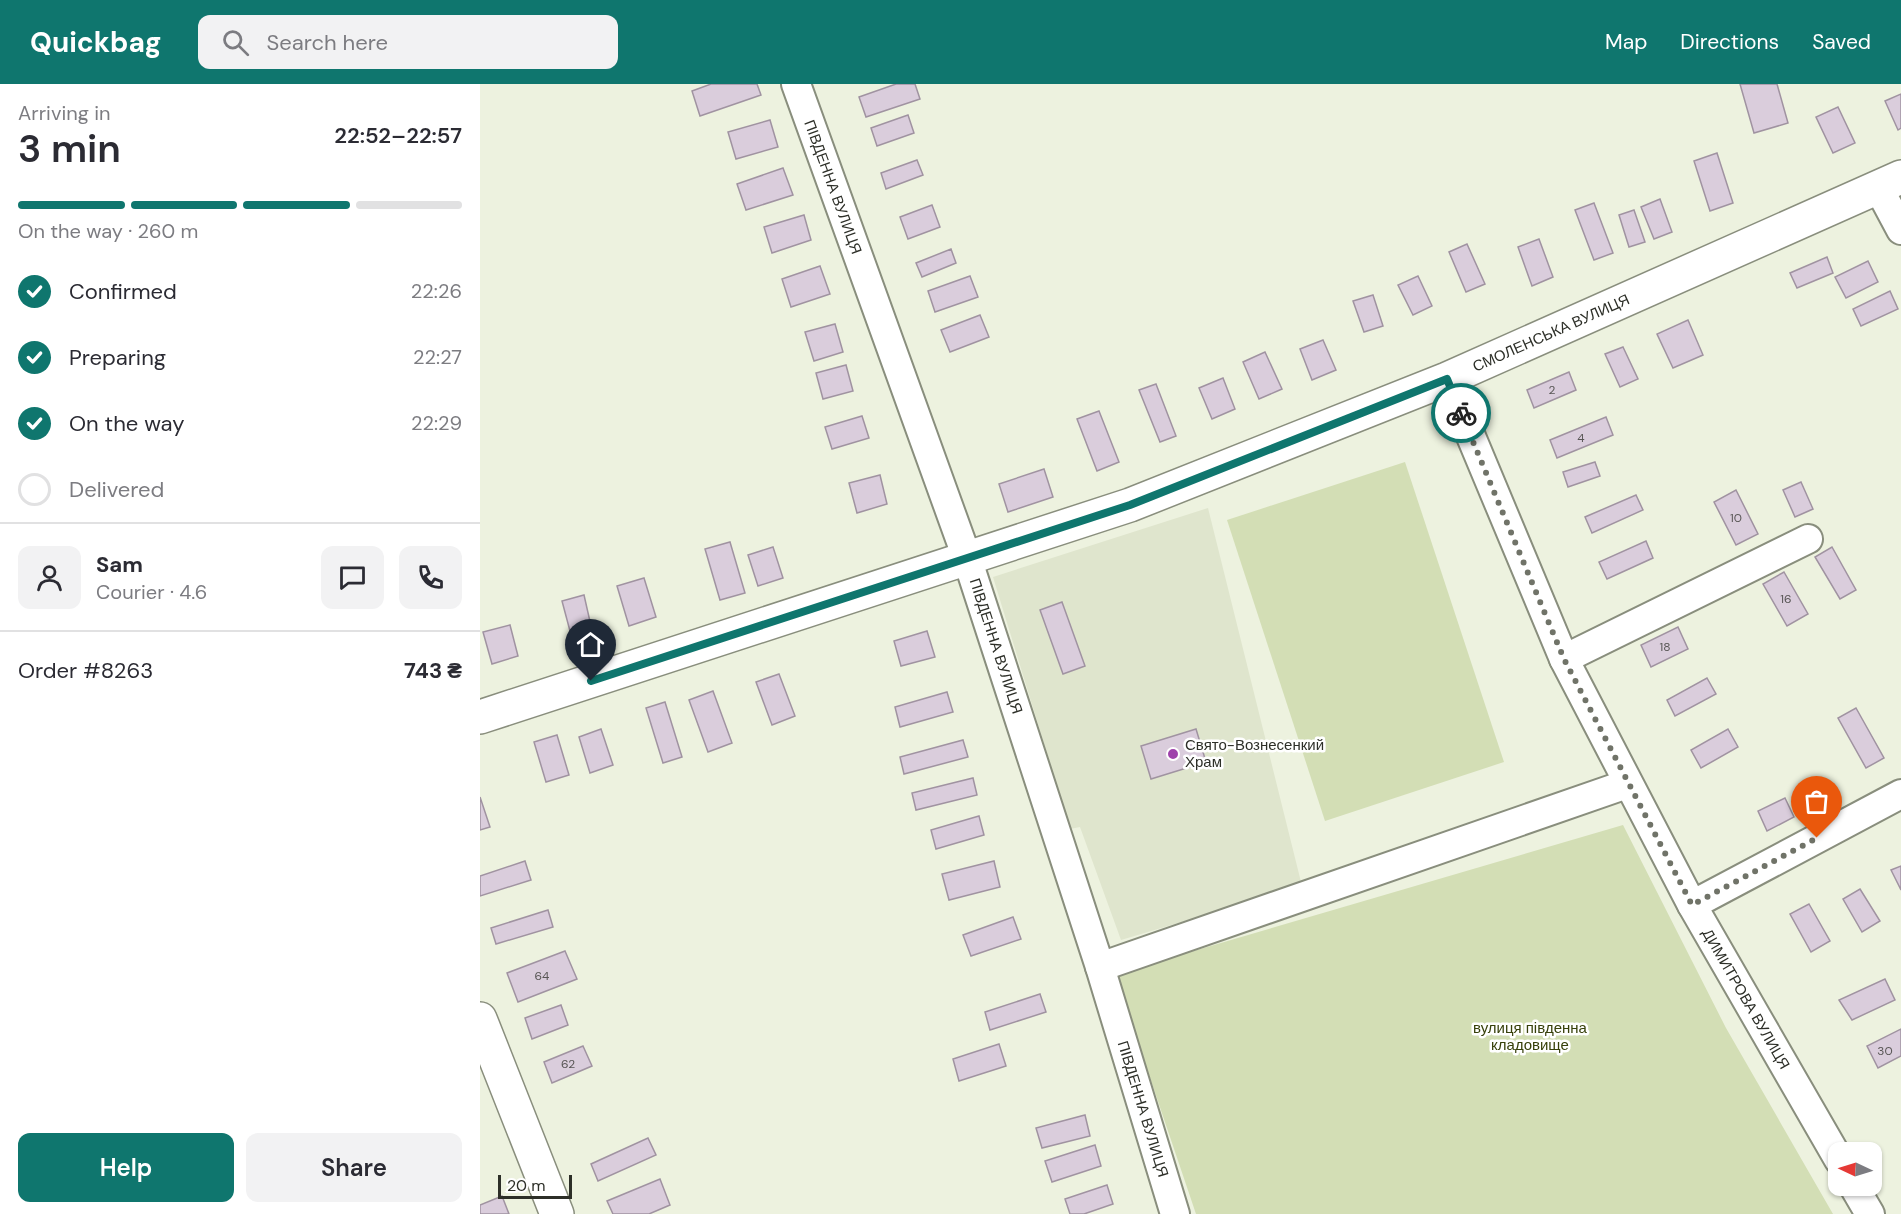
<!DOCTYPE html>
<meta charset="utf-8">
<style>
body{margin:0;font-family:"DM Sans",sans-serif;background:#f2f2f3;color:#2b2b33;height:100vh;display:flex;flex-direction:column;font-size:22px;white-space:nowrap}
*{box-sizing:border-box;margin:0}
p{font-size:20px;color:#7c7c81}
.icon{flex:none;width:33px;height:33px;fill:none;stroke:currentColor;stroke-width:2;stroke-linecap:round;stroke-linejoin:round}
.map{position:relative;flex:1;overflow:hidden}
.drawer{display:flex;flex-direction:column;background:#fff;width:480px}
.drawer>*{flex:none}
.needle{width:39px;rotate:274deg}
.tools{position:absolute;left:1348px;top:1058px;display:grid;gap:12px}
.tools a{display:grid;place-items:center;width:54px;height:54px;border-radius:12px;background:#fff;box-shadow:0 2px 4px #0004;font-size:30px}
.scale{position:absolute;left:18px;bottom:15px;width:74px;box-sizing:border-box;padding-left:6px;border:3px solid #2d2f28;border-top:0;font-size:16px;line-height:21px;white-space:nowrap;color:#2d2f28;-webkit-text-stroke:4px #fff;paint-order:stroke}
.pin{position:absolute;display:grid;place-items:center;width:51px;height:51px;color:#fff;margin:-62px -26px;border-radius:50% 50% 50% 0;rotate:-45deg;box-shadow:0 0 6px #0007}
.pin .icon{rotate:45deg}
.courier{position:absolute;display:grid;place-items:center;width:60px;height:60px;margin:-30px;border:4px solid #0f766e;border-radius:50%;background:#fff;color:#222;box-shadow:0 2px 8px #0007}
.overview em{font-style:normal;font-weight:600}
.overview div{display:flex;flex-direction:column-reverse}
.overview{display:flex;align-items:center;justify-content:space-between;height:102px;padding:0 18px}
h1{font-size:39px;font-weight:600;line-height:45px}
.bar{display:grid;grid-template-columns:repeat(4,1fr);gap:9px 6px;align-content:center;height:72px;padding:0 18px}
.bar i{height:8px;border-radius:4px;background:#e1e1e2}
.bar .current{background:#0f766e}
.bar p{grid-column:span 4}
.line{display:flex;align-items:center;gap:15px;padding:0 18px;border-top:2px solid #e1e1e2}
.line div{flex:1}
.round{display:grid;place-items:center;flex:none;width:63px;height:63px;border-radius:12px;background:#f2f2f3}
ol{padding:0 18px;list-style:none}
li{display:flex;align-items:center;gap:18px;height:66px}
li p{margin-inline-start:auto}
li .icon{padding:6px;border-radius:50%;background:#0f766e;color:#fff;stroke-width:4}
li:last-child{color:#7c7c81}
li i{width:33px;height:33px;border:3px solid #e1e1e2;border-radius:50%}
.action{display:flex;gap:12px;margin-top:auto;padding:12px 18px}
.action a{flex:1;height:69px;border-radius:12px;background:#0f766e;color:#fff;font-size:24px;font-weight:600;line-height:69px;text-align:center}
.action a+a{background:#f2f2f3;color:#2b2b33}
header{display:flex;align-items:center;gap:36px;box-sizing:border-box;height:84px;padding:0 30px;background:#0f766e;color:#fff}
header strong{font-size:28px}
nav{display:flex;gap:33px;margin-inline-start:auto;font-size:21px}
.search{width:420px;height:54px;background:#f2f2f3;display:flex;align-items:center;gap:15px;box-sizing:border-box;padding:0 21px;border-radius:12px;color:#7c7c81;font-size:22px}
main{display:flex;flex:1;min-height:0}
.map>svg:first-child{display:block}
.built{fill:#dfe5cd}
.green{fill:#d3deb5}
.building{fill:#dacddc;stroke:#a093a1;stroke-width:1.5}
.lines{fill:none;stroke-linecap:round;stroke-linejoin:round}
.minor-casing{stroke:#898e7d;stroke-width:32}
.tertiary-casing{stroke:#898e7d;stroke-width:36}
.minor{stroke:#fff;stroke-width:28}
.tertiary{stroke:#fff;stroke-width:33}
.done{stroke:#707368;stroke-width:6;stroke-dasharray:0 10.8}
.route{stroke:#0f766e;stroke-width:8}
.poi-dot{fill:#9f42ab;stroke:#fff;stroke-width:2}
.labels{text-anchor:middle;stroke-width:5;stroke-linejoin:round;paint-order:stroke}
.number-label{font-size:12px;fill:#585655}
.street-label{font-size:15px;fill:#2d2f28;stroke:#fff}
.poi-label{font-size:15px;fill:#2d2f28;stroke:#fff;text-anchor:start}
.park-label{font-size:15px;fill:#37400a;stroke:#fff}
</style>
<header>
<strong>Quickbag</strong>
<div class="search"><svg class="icon" aria-label="search" viewBox="0 0 24 24"><circle cx="10" cy="10" r="6"/><path d="M15 15l6 6"/></svg>Search here</div>
<nav><a>Map</a><a>Directions</a><a>Saved</a></nav>
</header>
<main>
<section class="drawer">
<div class="overview"><div><h1>3 min</h1><p>Arriving in</p></div><em>22:52–22:57</em></div>
<div class="bar"><i class="current"></i><i class="current"></i><i class="current"></i><i></i><p>On the way · 260 m</p></div>
<ol>
<li><svg class="icon" aria-label="check" viewBox="0 0 24 24"><path d="M5 12l5 5 9-10"/></svg>Confirmed<p>22:26</p></li>
<li><svg class="icon" aria-label="check" viewBox="0 0 24 24"><path d="M5 12l5 5 9-10"/></svg>Preparing<p>22:27</p></li>
<li><svg class="icon" aria-label="check" viewBox="0 0 24 24"><path d="M5 12l5 5 9-10"/></svg>On the way<p>22:29</p></li>
<li><i></i>Delivered</li>
</ol>
<div class="line" style="height:108px"><a class="round"><svg class="icon" aria-label="person" viewBox="0 0 24 24"><circle cx="12" cy="8" r="4"/><path d="M4 21q1-7 8-7t8 7"/></svg></a><div><b>Sam</b><p>Courier · 4.6</p></div><a class="round"><svg class="icon" aria-label="chat" viewBox="0 0 24 24"><path d="M4 5h16v11H9l-5 4z"/></svg></a><a class="round"><svg class="icon" aria-label="phone" viewBox="0 0 24 24"><path d="M5 4h4l2 5-3 2q2 4 5 5l2-3 5 2v4C11 20 4 13 5 4z"/></svg></a></div>
<div class="line" style="height:78px"><div>Order #8263</div><b>743 ₴</b></div>
<div class="action"><a>Help</a><a>Share</a></div>
</section>
<div class="map">
<svg width="1421" height="1130" viewBox="0 0 1421 1130">
<rect width="100%" height="100%" fill="#edf2df"/>
<path class="built" d="M 728,424 L 822,802 L 641,856 L 600,743 L 590,745 L 513,493 Z"/>
<g class="green">
<path d="M 925,378 L 1024,678 L 845,737 L 747,436 Z"/>
<path d="M 1143,741 L 1246,944 L 1353,1130 L 716,1130 L 635,890 Z"/>
</g>
<g class="building">
<path d="M 231,0 L 277,0 L 281,11 L 220,32 L 212,7 Z"/>
<path d="M 416,0 L 435,0 L 440,15 L 386,33 L 379,13 Z"/>
<path d="M 1260,0 L 1297,0 L 1308,39 L 1274,49 Z"/>
<path d="M 1421,10 L 1421,44 L 1418,46 L 1405,17 Z"/>
<path d="M 1358,23 L 1375,59 L 1353,69 L 1336,33 Z"/>
<path d="M 428,31 L 434,49 L 397,62 L 391,44 Z"/>
<path d="M 290,36 L 298,63 L 256,75 L 248,48 Z"/>
<path d="M 1237,69 L 1253,119 L 1230,127 L 1214,77 Z"/>
<path d="M 437,76 L 443,91 L 406,105 L 401,89 Z"/>
<path d="M 303,84 L 313,111 L 266,126 L 257,100 Z"/>
<path d="M 1180,115 L 1192,148 L 1174,155 L 1161,123 Z"/>
<path d="M 1114,119 L 1133,169 L 1114,176 L 1095,126 Z"/>
<path d="M 452,121 L 460,143 L 428,155 L 420,133 Z"/>
<path d="M 1154,126 L 1165,158 L 1149,163 L 1139,131 Z"/>
<path d="M 324,131 L 331,156 L 292,169 L 284,143 Z"/>
<path d="M 1059,155 L 1073,193 L 1052,202 L 1038,163 Z"/>
<path d="M 987,160 L 1005,200 L 986,208 L 969,168 Z"/>
<path d="M 471,165 L 476,179 L 442,193 L 436,179 Z"/>
<path d="M 1347,173 L 1353,189 L 1317,204 L 1310,189 Z"/>
<path d="M 1388,177 L 1398,198 L 1366,214 L 1355,193 Z"/>
<path d="M 340,182 L 350,210 L 311,223 L 302,195 Z"/>
<path d="M 490,192 L 498,213 L 455,228 L 448,207 Z"/>
<path d="M 938,192 L 952,222 L 933,231 L 918,201 Z"/>
<path d="M 1410,207 L 1418,225 L 1381,242 L 1373,225 Z"/>
<path d="M 893,211 L 903,242 L 884,248 L 873,217 Z"/>
<path d="M 500,231 L 509,253 L 470,268 L 461,246 Z"/>
<path d="M 1208,236 L 1223,271 L 1193,284 L 1177,250 Z"/>
<path d="M 355,240 L 363,268 L 334,277 L 325,248 Z"/>
<path d="M 843,256 L 856,286 L 832,296 L 820,265 Z"/>
<path d="M 1143,263 L 1158,295 L 1140,303 L 1125,270 Z"/>
<path d="M 785,268 L 802,305 L 779,315 L 763,278 Z"/>
<path d="M 366,281 L 373,307 L 343,315 L 336,289 Z"/>
<path d="M 1089,288 L 1096,306 L 1054,324 L 1047,306 Z"/>
<path d="M 743,294 L 755,325 L 732,335 L 719,304 Z"/>
<path d="M 676,300 L 696,352 L 680,358 L 659,306 Z"/>
<path d="M 619,327 L 639,378 L 617,387 L 597,335 Z"/>
<path d="M 382,332 L 389,354 L 352,365 L 345,343 Z"/>
<path d="M 1126,333 L 1133,351 L 1077,374 L 1070,356 Z"/>
<path d="M 1115,378 L 1120,392 L 1088,403 L 1083,388 Z"/>
<path d="M 564,385 L 573,413 L 528,428 L 519,400 Z"/>
<path d="M 400,391 L 407,420 L 377,429 L 369,399 Z"/>
<path d="M 1321,398 L 1333,425 L 1315,433 L 1303,406 Z"/>
<path d="M 1256,406 L 1278,450 L 1256,461 L 1234,418 Z"/>
<path d="M 1156,411 L 1163,426 L 1112,449 L 1105,433 Z"/>
<path d="M 1166,457 L 1173,474 L 1127,495 L 1119,478 Z"/>
<path d="M 250,458 L 265,509 L 240,516 L 225,465 Z"/>
<path d="M 293,463 L 303,494 L 278,502 L 268,471 Z"/>
<path d="M 1352,463 L 1376,506 L 1360,515 L 1335,473 Z"/>
<path d="M 1304,488 L 1328,530 L 1307,542 L 1283,500 Z"/>
<path d="M 164,494 L 176,533 L 149,542 L 137,502 Z"/>
<path d="M 104,511 L 111,542 L 90,547 L 82,517 Z"/>
<path d="M 582,518 L 605,582 L 583,590 L 560,526 Z"/>
<path d="M 30,541 L 38,572 L 12,580 L 3,548 Z"/>
<path d="M 1198,543 L 1208,565 L 1171,583 L 1161,561 Z"/>
<path d="M 447,547 L 455,573 L 421,582 L 414,557 Z"/>
<path d="M 299,590 L 315,632 L 292,641 L 276,598 Z"/>
<path d="M 1227,594 L 1236,610 L 1195,632 L 1187,616 Z"/>
<path d="M 233,607 L 252,659 L 228,668 L 209,616 Z"/>
<path d="M 467,608 L 473,628 L 420,643 L 415,623 Z"/>
<path d="M 185,618 L 202,673 L 183,679 L 166,624 Z"/>
<path d="M 1376,624 L 1404,674 L 1386,684 L 1358,634 Z"/>
<path d="M 121,645 L 133,681 L 110,689 L 99,653 Z"/>
<path d="M 716,645 L 726,678 L 671,695 L 661,662 Z"/>
<path d="M 1248,645 L 1258,663 L 1221,684 L 1211,666 Z"/>
<path d="M 77,651 L 89,691 L 66,698 L 54,658 Z"/>
<path d="M 483,656 L 488,673 L 424,690 L 420,673 Z"/>
<path d="M 493,694 L 497,711 L 436,726 L 432,709 Z"/>
<path d="M 0,713 L 10,743 L 0,746 Z"/>
<path d="M 1305,714 L 1314,733 L 1287,747 L 1278,727 Z"/>
<path d="M 499,732 L 504,751 L 456,765 L 451,746 Z"/>
<path d="M 45,777 L 51,796 L 0,812 L 0,792 Z"/>
<path d="M 514,777 L 520,803 L 469,816 L 462,790 Z"/>
<path d="M 1421,782 L 1421,806 L 1411,786 Z"/>
<path d="M 1380,805 L 1400,837 L 1382,848 L 1363,815 Z"/>
<path d="M 1329,820 L 1350,857 L 1331,868 L 1310,830 Z"/>
<path d="M 68,826 L 73,843 L 16,860 L 11,844 Z"/>
<path d="M 533,833 L 541,855 L 491,872 L 483,851 Z"/>
<path d="M 85,867 L 97,895 L 38,918 L 27,889 Z"/>
<path d="M 1405,895 L 1415,916 L 1372,936 L 1359,916 Z"/>
<path d="M 560,910 L 566,928 L 510,946 L 505,928 Z"/>
<path d="M 81,921 L 88,941 L 52,955 L 45,934 Z"/>
<path d="M 1421,945 L 1421,972 L 1398,984 L 1387,962 Z"/>
<path d="M 519,960 L 526,982 L 479,997 L 473,975 Z"/>
<path d="M 103,962 L 112,982 L 72,999 L 64,978 Z"/>
<path d="M 605,1031 L 610,1052 L 562,1064 L 556,1044 Z"/>
<path d="M 168,1054 L 176,1071 L 118,1097 L 111,1080 Z"/>
<path d="M 615,1061 L 621,1082 L 572,1098 L 565,1077 Z"/>
<path d="M 180,1095 L 190,1121 L 169,1130 L 133,1130 L 127,1117 Z"/>
<path d="M 627,1101 L 633,1120 L 604,1130 L 590,1130 L 585,1115 Z"/>
<path d="M 22,1112 L 29,1130 L 0,1130 L 0,1121 Z"/>
</g>
<g class="lines">
<g class="minor-casing">
<g id="minor">
<path d="M 316,0 L 487,474 L 620,883 L 695,1130"/>
<path d="M 1398,103 L 1421,146"/>
<path d="M 967,295 L 1084,575 L 1212,821 L 1359,1076"/>
<path d="M 1084,575 L 1328,455"/>
<path d="M 1212,821 L 1421,710"/>
<path d="M 620,883 L 1147,700"/>
<path d="M 1373,1101 L 1390,1130"/>
</g>
</g>
<g class="tertiary-casing">
<g id="tertiary">
<path d="M 0,633 L 650,421 L 967,295 L 1421,93"/>
<path d="M 0,935 L 77,1130"/>
</g>
</g>
<use href="#minor" class="minor"/>
<use href="#tertiary" class="tertiary"/>
</g>
<g class="lines">
<path class="done" d="M 981,329 L 1084,575 L 1212,821 L 1337,754"/>
<path class="route" d="M 111,597 L 650,421 L 967,295 L 981,329"/>
</g>
<circle class="poi-dot" cx="693" cy="670" r="6"/>
<g class="labels">
<g class="number-label">
<text x="1072" y="310">2</text>
<text x="1101" y="358">4</text>
<text x="1256" y="438">10</text>
<text x="1306" y="519">16</text>
<text x="1185" y="567">18</text>
<text x="62" y="896">64</text>
<text x="1405" y="971">30</text>
<text x="88" y="984">62</text>
</g>
<g class="street-label">
<text transform="translate(353 103) rotate(70)" y="5">ПІВДЕННА ВУЛИЦЯ</text>
<text transform="translate(1071 249) rotate(-24)" y="5">СМОЛЕНСЬКА ВУЛИЦЯ</text>
<text transform="translate(516 562) rotate(72)" y="5">ПІВДЕННА ВУЛИЦЯ</text>
<text transform="translate(1266 915) rotate(60)" y="5">ДИМИТРОВА ВУЛИЦЯ</text>
<text transform="translate(663 1025) rotate(73)" y="5">ПІВДЕННА ВУЛИЦЯ</text>
</g>
<g class="poi-label">
<text x="705" y="666">Свято-Вознесенкий<tspan x="705" dy="17">Храм</tspan></text>
</g>
<g class="park-label">
<text x="1050" y="949">вулиця південна<tspan x="1050" dy="17">кладовище</tspan></text>
</g>
</g>
</svg>
<div class="tools">
<a><svg class="needle" viewBox="-14 -14 28 28"><path d="M0-13l5 13h-10z" fill="#e53935"/><path d="M0 13l5-13h-10z" fill="#7c7c81"/></svg></a>
</div>
<div class="scale">20 m</div>
<div class="pin" style="left:1337px;top:754px;background:#ea580c"><svg class="icon" aria-label="bag" viewBox="0 0 24 24"><path d="M5 8h14l-1 12H6zM9 8a3 3 0 0 1 6 0"/></svg></div>
<div class="pin" style="left:111px;top:597px;background:#1f2937"><svg class="icon" aria-label="home" viewBox="0 0 24 24"><path d="M3 11l9-7 9 7M6 9v11h12V9"/></svg></div>
<div class="courier" style="left:981px;top:329px"><svg class="icon" aria-label="bike" viewBox="0 0 24 24"><circle cx="6" cy="16" r="4"/><circle cx="18" cy="16" r="4"/><path d="M6 16l4-8h5l3 8M10 8l3 8H6M13 5h3"/></svg></div>
</div>
</main>
